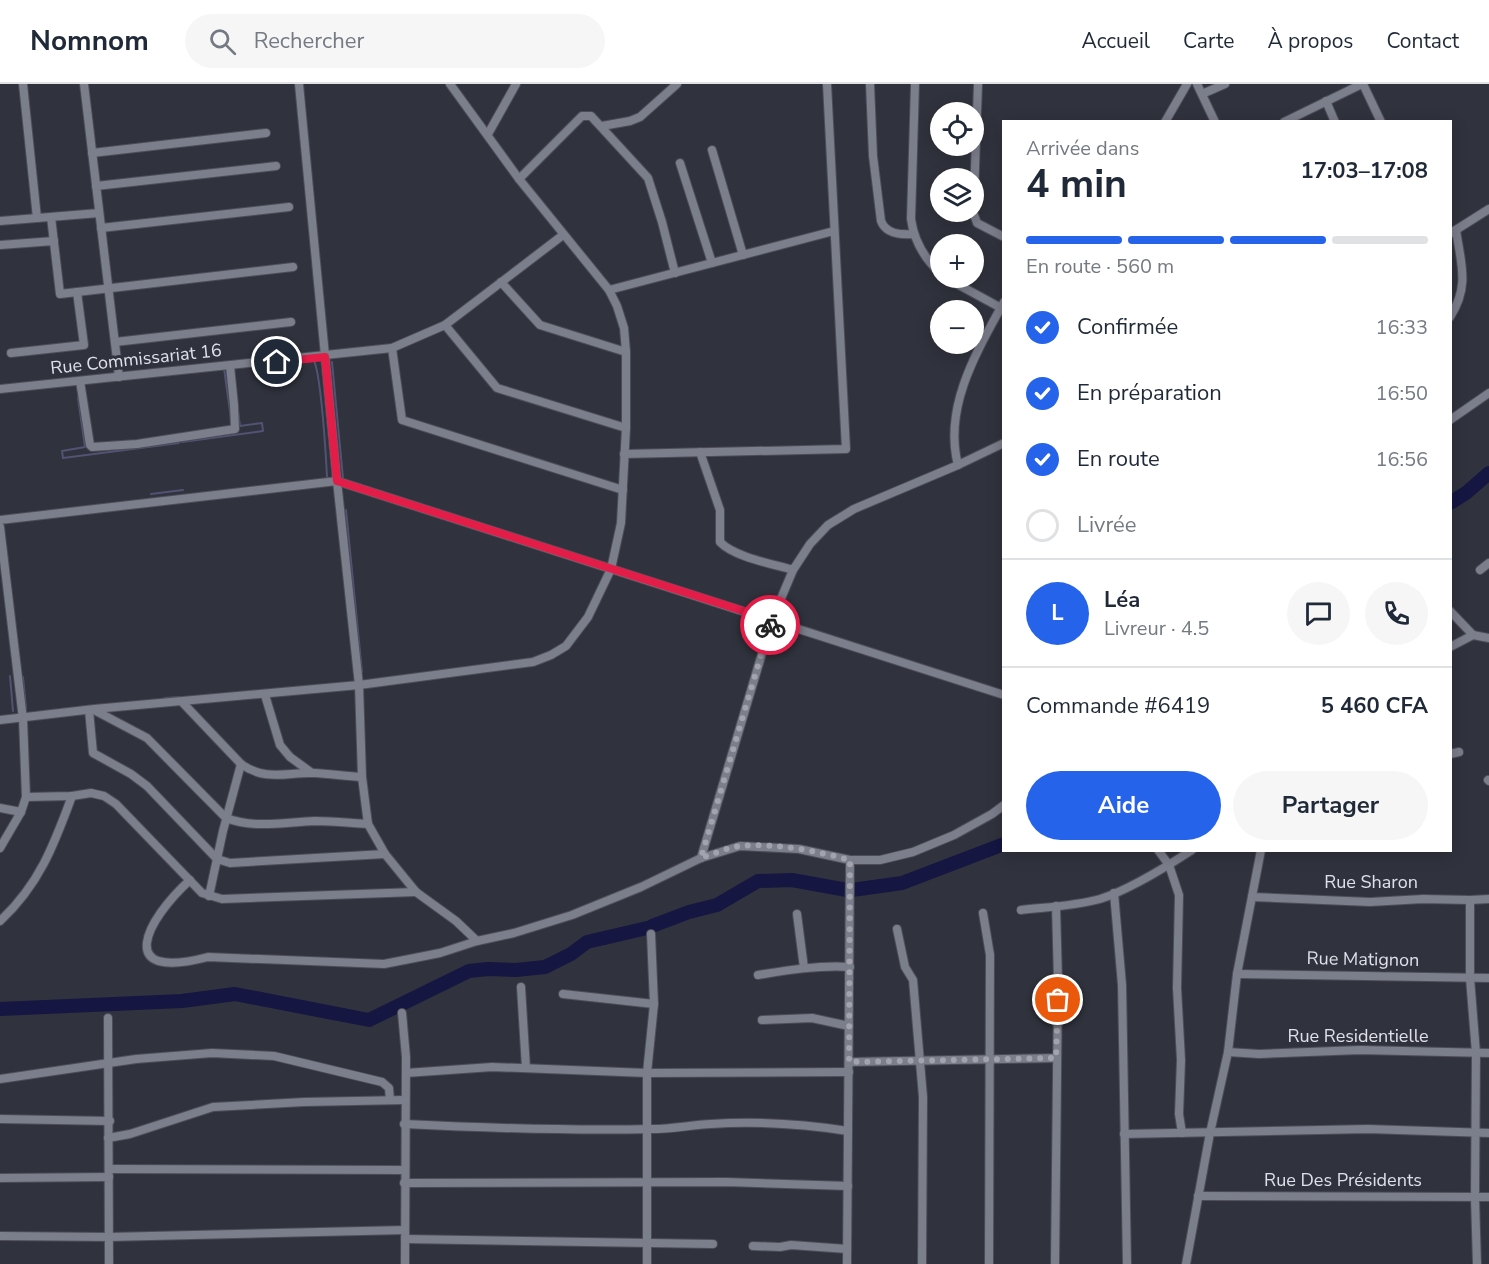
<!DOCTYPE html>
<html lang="fr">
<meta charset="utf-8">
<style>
body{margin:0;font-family:"Nunito Sans",sans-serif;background:#f6f6f7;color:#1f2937;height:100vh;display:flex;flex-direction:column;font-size:22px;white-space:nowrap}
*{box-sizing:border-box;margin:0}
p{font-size:20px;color:#747a83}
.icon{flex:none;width:33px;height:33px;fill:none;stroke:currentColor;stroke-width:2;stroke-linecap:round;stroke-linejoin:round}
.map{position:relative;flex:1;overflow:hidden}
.side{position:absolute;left:1002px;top:36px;width:450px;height:732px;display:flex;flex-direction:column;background:#fff;border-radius:0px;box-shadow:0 3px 15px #0003}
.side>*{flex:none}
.controls{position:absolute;left:930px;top:18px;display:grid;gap:12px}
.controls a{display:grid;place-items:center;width:54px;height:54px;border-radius:50%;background:#fff;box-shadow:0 3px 15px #0003;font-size:30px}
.pin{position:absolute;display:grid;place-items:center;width:51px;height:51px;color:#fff;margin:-26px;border:3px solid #fff;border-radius:50%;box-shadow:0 2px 6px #0007}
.courier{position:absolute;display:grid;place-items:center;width:60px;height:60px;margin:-30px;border:4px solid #e11d48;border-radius:50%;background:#fff;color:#222;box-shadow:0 2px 8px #0007}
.summary em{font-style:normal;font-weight:700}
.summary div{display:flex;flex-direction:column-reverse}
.summary{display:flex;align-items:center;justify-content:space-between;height:102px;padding:0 24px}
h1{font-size:39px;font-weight:700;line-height:45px}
.bar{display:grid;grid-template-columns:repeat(4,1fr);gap:9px 6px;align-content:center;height:72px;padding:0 24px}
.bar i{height:8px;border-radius:4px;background:#e0e1e3}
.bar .selected{background:#2563eb}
.bar p{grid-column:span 4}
.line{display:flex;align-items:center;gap:15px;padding:0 24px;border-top:2px solid #e0e1e3}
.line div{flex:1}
.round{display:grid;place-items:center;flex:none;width:63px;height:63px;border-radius:32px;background:#f6f6f7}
ol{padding:0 24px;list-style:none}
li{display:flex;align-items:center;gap:18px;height:66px}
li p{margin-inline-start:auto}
li .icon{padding:6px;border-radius:50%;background:#2563eb;color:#fff;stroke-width:4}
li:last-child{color:#747a83}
li i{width:33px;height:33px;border:3px solid #e0e1e3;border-radius:50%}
.button{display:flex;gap:12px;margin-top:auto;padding:12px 24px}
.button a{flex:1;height:69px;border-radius:36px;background:#2563eb;color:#fff;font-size:24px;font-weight:700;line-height:69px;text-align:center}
.button a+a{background:#f6f6f7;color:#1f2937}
header{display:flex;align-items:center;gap:36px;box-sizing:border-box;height:84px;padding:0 30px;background:#fff;border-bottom:2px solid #e0e1e3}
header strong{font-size:28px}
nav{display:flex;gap:33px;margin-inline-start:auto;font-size:21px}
.search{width:420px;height:54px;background:#f6f6f7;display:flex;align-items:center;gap:15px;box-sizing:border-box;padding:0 21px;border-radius:33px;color:#747a83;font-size:22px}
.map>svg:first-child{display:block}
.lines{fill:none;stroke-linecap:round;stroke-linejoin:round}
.stream{stroke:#525374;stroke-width:2}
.river{stroke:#151642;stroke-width:14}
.minor-casing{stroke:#4c4d57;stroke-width:10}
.minor{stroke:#7b7e8b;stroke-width:8}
.done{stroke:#a2a3ac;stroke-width:6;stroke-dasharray:0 10.8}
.route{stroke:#e11d48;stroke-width:8}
.labels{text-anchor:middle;stroke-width:6;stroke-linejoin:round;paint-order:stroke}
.street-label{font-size:18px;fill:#dfe0e8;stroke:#30323d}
</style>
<header>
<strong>Nomnom</strong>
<div class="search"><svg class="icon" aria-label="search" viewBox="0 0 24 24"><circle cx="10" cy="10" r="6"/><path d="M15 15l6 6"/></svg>Rechercher</div>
<nav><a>Accueil</a><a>Carte</a><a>À propos</a><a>Contact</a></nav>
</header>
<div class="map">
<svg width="1489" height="1180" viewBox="0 0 1489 1180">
<rect width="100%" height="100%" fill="#30323d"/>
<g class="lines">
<g class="stream">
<path d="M 313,275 C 321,286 326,373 327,393"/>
<path d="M 332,278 L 343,394"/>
<path d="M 224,284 L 231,335"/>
<path d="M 78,314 L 85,363 L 62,367 L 63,374 L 179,359"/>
<path d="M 182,358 L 263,347 L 262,339 L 240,342 L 238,328"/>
<path d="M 151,410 L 183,406"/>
<path d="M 346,426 L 362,588"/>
<path d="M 10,592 L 13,627"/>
<path d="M 23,593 L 26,624"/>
<path d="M 165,614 L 180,613"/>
</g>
<g class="river">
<path d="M 1450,419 L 1466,409 L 1489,389"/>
<path d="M 852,806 L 902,799 L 1004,760"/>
<path d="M 652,842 L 689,828 L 717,821 L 758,797 L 792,796 L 847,806"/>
<path d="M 0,925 L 182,917 L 235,910 L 369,936 L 469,887 L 488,885 L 516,886 L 545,883 L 571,870 L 587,858 L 647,844"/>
</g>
<g class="minor-casing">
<g id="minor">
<path d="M 23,0 L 37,134"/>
<path d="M 84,0 L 119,293"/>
<path d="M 299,0 L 337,397 L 359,601 L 362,693 L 368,740 L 385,770 L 416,808 L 456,837 L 477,857"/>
<path d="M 870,0 L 873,72 L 881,137 C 886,150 900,151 913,150"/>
<path d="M 915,0 L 911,135 C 914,157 924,174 940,189"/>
<path d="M 1197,0 L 1215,38"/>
<path d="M 1363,0 L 1381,38"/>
<path d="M 1202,10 L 1225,0"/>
<path d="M 1326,17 L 1335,38"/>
<path d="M 1165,38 L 1187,0"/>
<path d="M 1284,38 L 1362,0"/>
<path d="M 602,42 L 630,37 L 640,33 L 677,0"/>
<path d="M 488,50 L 516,0"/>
<path d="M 712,66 L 743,171"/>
<path d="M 92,69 L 266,49"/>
<path d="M 680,79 L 712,179"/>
<path d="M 519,95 L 582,32 L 591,32 L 648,94 L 662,138 L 675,189"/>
<path d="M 96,102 L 276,82"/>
<path d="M 974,112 L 978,0"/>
<path d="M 973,128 L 977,139 L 1004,153"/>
<path d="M 51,133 L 60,210 L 293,183"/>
<path d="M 0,137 L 99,129"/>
<path d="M 101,144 L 289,123"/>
<path d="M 1451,149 L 1489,125"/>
<path d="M 0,161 L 54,157"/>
<path d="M 946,194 L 1003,225"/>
<path d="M 501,198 L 540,241 L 626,268"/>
<path d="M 609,206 L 834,147"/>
<path d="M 1450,233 C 1470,202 1461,180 1456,146"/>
<path d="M 445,241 L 497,304 L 626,344"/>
<path d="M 115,258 L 291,238"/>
<path d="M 392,264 L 402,336 L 623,406"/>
<path d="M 11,269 L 84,261 L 77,208"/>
<path d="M 80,297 L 90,361 L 92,363 L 137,360 L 235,345 L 234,321 L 230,282"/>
<path d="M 0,305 L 392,264 L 445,241 L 563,151"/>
<path d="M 1450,336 L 1489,309"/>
<path d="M 700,368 L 720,426 L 720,458 C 734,473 773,480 793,486"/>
<path d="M 624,370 L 846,365 L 827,0"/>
<path d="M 958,381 C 943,323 977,267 1004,218"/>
<path d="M 0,436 L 337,397 L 1004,611"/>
<path d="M 0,443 L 23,635 L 26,713 L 21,728 L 0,764"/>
<path d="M 1480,486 L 1489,479"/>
<path d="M 1450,527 L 1473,551 L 1489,554"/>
<path d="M 1450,563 L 1473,551"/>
<path d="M 265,611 L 280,661 L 290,673 L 312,689"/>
<path d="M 182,618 L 241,680 C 266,698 287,688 314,689 C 330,690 346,692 362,693"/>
<path d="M 89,626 L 93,669 L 131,690 L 147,702 L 217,775 L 230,779 L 385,770"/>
<path d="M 94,626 L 147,654 L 226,734 C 254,745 286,738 315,737 C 333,737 350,739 368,740"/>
<path d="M 0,636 L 94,625 L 359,601 L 533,578 L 551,571 L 566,562 L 588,533 L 611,485 L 621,439 L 626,344 L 626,268 L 624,244 L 617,222 L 609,206 L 519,95 L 450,0"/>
<path d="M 1450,670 L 1459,668"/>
<path d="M 1488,696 L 1489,697"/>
<path d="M 26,713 L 72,712 L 91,709 L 104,712 L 116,720 L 202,809 L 222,815 L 416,808"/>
<path d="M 0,724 L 21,728"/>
<path d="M 1158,766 L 1169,781 L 1179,811 L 1177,904 L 1181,976 L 1179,1030 L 1182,1049"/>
<path d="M 701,774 L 772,536 L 793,486 L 810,460 L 828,441 L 854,425 L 958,381 L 1004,359"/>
<path d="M 190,796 C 146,836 113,898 208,873 L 384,880 L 440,869 L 477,857 L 514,849 L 572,831 L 641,803 L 701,774 L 740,762 L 799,765 L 850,776 L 880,776 L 913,768 L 954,751 L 992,730 L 1004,721"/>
<path d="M 1114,809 L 1122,901 L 1127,1180"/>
<path d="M 209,812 L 223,747 L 241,680"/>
<path d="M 1252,813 L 1370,818 L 1423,815 L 1470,816 L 1489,815"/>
<path d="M 1470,816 L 1470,894 L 1476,969 L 1475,1114 L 1477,1180"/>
<path d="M 1021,826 C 1048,823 1075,822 1100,815 C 1129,806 1166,783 1192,766"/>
<path d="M 983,829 L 990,871 L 989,1180"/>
<path d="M 797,830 L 804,884"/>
<path d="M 0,837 C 39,801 54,761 72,712"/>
<path d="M 897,845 L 905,883 L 913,896 L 923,1013 L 922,1180"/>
<path d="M 1237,890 L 1489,894"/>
<path d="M 758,891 C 788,886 819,881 850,883"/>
<path d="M 521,903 L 526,984"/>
<path d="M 563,910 L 654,920"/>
<path d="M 402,929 L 406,973 L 405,1180"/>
<path d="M 108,934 L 109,1180"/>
<path d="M 762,936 L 812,934 L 849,942"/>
<path d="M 1228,968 L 1259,970 L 1360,966 L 1489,969"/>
<path d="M 849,978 L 1057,974"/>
<path d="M 406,989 L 492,983 L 647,989 L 849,988"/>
<path d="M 0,995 L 136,975 L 212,969 L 274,972 L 382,998 L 389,1004 L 390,1016"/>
<path d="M 0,1035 L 110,1037"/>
<path d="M 404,1040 C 487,1044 569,1047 652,1045 C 672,1045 691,1041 711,1040 C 757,1037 803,1040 848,1047"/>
<path d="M 1124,1050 L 1368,1045 L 1489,1049"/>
<path d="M 108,1054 L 130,1050 L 213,1023 L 304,1018 L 405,1016"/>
<path d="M 109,1085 L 404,1086"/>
<path d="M 0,1094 L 109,1093"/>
<path d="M 404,1099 L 726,1098 L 848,1102"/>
<path d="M 1198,1112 L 1489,1113"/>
<path d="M 0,1152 L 109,1153 L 405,1146"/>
<path d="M 405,1155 L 713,1160"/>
<path d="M 753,1162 L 780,1163 L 791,1161 L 847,1165"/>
<path d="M 647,1180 L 647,989 L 654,920 L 651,850"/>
<path d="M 847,1180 L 850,776"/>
<path d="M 1055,1180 L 1058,897 L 1056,822"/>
<path d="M 1186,1180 L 1210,1049 L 1228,968 L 1237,890 L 1261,766"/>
</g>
</g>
<use href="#minor" class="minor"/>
</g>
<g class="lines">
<path class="done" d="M 770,541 L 701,774 C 714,770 728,763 742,762 C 777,759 816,767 850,776 L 849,978 L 1056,974 L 1058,916"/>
<path class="route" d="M 277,278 L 325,273 L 337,397 L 772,536 L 770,541"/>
</g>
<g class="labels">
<g class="street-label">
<text transform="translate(136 275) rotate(-6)" y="6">Rue Commissariat 16</text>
<text x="1371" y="804">Rue Sharon</text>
<text transform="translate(1363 875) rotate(1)" y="6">Rue Matignon</text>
<text x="1358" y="958">Rue Residentielle</text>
<text x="1343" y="1102">Rue Des Présidents</text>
</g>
</g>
</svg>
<div class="controls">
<a><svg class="icon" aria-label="locate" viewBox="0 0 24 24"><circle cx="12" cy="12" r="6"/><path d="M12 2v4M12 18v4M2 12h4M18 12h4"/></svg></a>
<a><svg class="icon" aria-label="layers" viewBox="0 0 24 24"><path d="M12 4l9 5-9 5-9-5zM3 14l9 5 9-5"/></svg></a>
<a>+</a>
<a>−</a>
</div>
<div class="pin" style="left:1058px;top:916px;background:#ea580c"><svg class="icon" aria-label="bag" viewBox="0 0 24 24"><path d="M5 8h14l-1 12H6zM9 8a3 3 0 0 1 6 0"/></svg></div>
<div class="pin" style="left:277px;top:278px;background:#1f2937"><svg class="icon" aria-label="home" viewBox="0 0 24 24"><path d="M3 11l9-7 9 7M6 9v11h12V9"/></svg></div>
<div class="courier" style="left:770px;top:541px"><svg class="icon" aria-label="bike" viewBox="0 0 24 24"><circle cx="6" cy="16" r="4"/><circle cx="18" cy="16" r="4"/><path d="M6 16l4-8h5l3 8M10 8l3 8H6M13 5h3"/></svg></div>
<section class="side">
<div class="summary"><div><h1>4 min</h1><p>Arrivée dans</p></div><em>17:03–17:08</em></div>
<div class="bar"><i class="selected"></i><i class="selected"></i><i class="selected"></i><i></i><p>En route · 560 m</p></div>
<ol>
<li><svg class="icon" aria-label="check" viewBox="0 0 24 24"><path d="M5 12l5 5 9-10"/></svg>Confirmée<p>16:33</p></li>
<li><svg class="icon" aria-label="check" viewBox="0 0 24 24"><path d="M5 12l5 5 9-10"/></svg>En préparation<p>16:50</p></li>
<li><svg class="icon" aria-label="check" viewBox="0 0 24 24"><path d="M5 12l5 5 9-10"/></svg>En route<p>16:56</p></li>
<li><i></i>Livrée</li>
</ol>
<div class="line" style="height:108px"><b class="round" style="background:#2563eb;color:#fff">L</b><div><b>Léa</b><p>Livreur · 4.5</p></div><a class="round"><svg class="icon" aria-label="chat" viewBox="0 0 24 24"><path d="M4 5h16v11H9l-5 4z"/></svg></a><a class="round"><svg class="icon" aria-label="phone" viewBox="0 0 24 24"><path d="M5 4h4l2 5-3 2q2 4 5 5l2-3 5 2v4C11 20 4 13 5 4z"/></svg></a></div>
<div class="line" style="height:78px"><div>Commande #6419</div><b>5 460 CFA</b></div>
<div class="button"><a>Aide</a><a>Partager</a></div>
</section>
</div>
